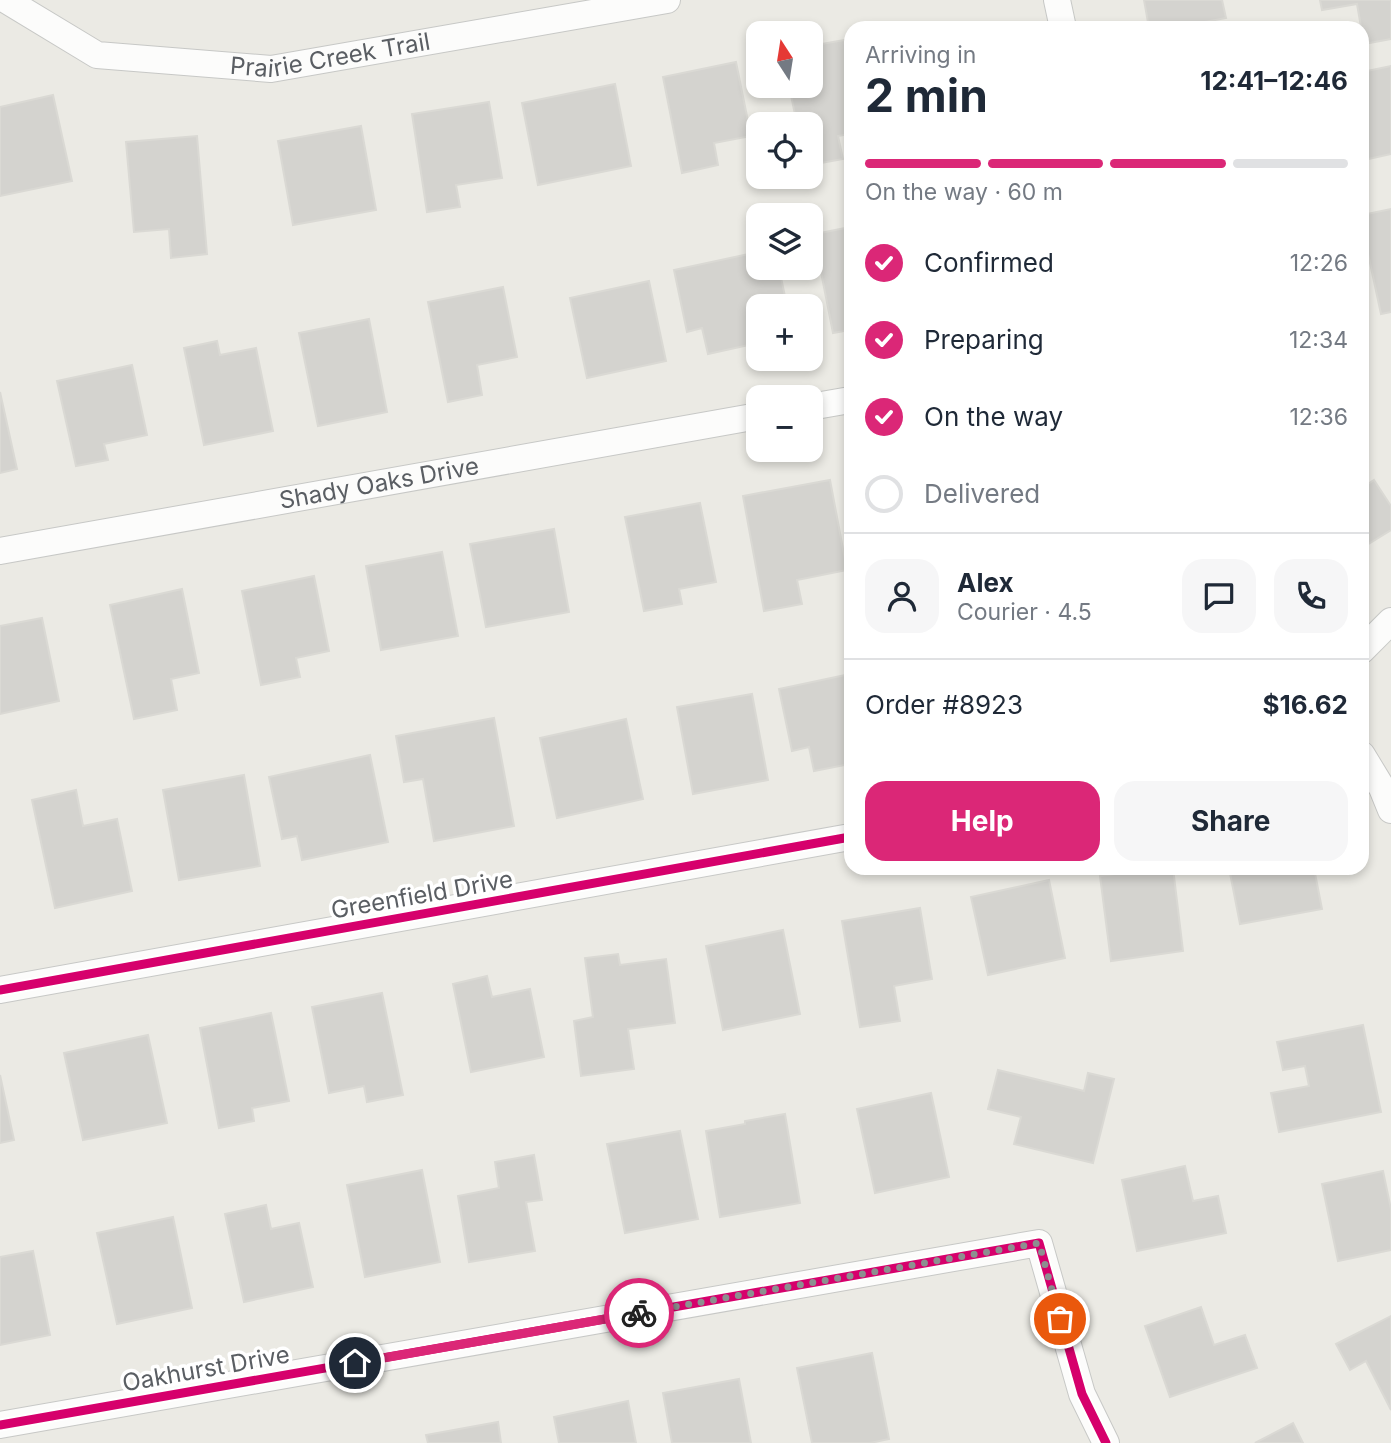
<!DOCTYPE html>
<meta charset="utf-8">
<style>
body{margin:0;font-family:Inter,sans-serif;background:#f6f6f7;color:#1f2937;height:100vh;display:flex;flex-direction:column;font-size:26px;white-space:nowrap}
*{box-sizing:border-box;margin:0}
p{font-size:23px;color:#747a83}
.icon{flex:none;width:38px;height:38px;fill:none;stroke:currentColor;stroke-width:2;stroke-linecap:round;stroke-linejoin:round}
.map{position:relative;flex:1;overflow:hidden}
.panel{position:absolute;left:844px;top:21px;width:525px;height:854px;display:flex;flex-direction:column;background:#fff;border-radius:21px;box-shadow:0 4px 10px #0003}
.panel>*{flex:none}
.needle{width:46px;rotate:348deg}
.controls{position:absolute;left:746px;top:21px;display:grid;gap:14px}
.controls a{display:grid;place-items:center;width:77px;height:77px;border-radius:14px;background:#fff;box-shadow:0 4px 10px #0003;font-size:35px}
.pin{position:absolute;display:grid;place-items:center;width:60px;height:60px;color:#fff;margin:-30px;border:4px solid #fff;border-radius:50%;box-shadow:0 2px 7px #0007}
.courier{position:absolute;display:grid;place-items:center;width:70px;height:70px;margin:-35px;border:5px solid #db2777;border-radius:50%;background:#fff;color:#222;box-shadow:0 2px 9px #0007}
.head em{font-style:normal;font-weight:700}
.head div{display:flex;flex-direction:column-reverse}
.head{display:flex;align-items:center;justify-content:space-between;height:119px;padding:0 21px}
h1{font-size:46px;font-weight:700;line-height:52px}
.bar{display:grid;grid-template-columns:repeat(4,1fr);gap:10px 7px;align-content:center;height:84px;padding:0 21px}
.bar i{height:9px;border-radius:5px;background:#e0e1e3}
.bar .selected{background:#db2777}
.bar p{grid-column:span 4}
.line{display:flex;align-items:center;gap:18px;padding:0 21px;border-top:2px solid #e0e1e3}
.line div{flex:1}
.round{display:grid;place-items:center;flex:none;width:74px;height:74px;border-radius:21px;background:#f6f6f7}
ol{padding:0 21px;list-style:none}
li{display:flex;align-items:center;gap:21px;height:77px}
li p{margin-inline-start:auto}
li .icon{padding:7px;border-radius:50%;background:#db2777;color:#fff;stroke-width:4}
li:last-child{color:#747a83}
li i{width:38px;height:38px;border:4px solid #e0e1e3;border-radius:50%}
.cta{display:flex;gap:14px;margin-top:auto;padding:14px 21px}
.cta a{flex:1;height:80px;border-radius:21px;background:#db2777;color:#fff;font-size:28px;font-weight:700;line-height:80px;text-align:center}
.cta a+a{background:#f6f6f7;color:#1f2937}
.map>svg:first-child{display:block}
.building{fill:#d4d3cf;stroke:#dad9d4;stroke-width:2}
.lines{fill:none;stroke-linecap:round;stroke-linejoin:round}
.street-casing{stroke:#c7c8c6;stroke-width:28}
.street{stroke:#fcfcfb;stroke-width:26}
.cycleway-casing{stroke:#fff;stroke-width:13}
.cycleway{stroke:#d6006c;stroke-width:9}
.done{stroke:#8d8f90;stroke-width:7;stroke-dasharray:0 12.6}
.route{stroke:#db2777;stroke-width:9}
.labels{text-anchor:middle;stroke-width:7;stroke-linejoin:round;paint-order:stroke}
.street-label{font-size:24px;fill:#5a5e63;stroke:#fff}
</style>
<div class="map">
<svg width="1391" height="1443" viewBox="0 0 1391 1443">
<rect width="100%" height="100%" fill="#ebeae4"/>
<g class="building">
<path d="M 1144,0 L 1222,0 L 1226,18 L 1173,28 L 1149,28 Z"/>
<path d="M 1320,0 L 1391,0 L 1391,39 L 1364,44 L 1357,4 L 1322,10 Z"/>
<path d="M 850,39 L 850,134 L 838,136 L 843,159 L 810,165 L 810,124 L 797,124 L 789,86 L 810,86 L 810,46 Z"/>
<path d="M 736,62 L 751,136 L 714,143 L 718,165 L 682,173 L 663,77 Z"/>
<path d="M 1391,66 L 1391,154 L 1364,160 L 1362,151 L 1362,72 Z"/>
<path d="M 615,84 L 631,166 L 538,185 L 522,103 Z"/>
<path d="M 53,95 L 72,181 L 0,196 L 0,107 Z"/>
<path d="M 489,102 L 502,178 L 456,185 L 460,207 L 427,212 L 412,114 Z"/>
<path d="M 361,126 L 376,210 L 293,225 L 278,141 Z"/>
<path d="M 197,136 L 207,254 L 171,258 L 169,229 L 134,232 L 126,142 Z"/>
<path d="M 1391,209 L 1391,312 L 1381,314 L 1362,226 L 1362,215 Z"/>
<path d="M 850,227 L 850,330 L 833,333 L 820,267 L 815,268 L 810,235 Z"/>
<path d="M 758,252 L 758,268 L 779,268 L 787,306 L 758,306 L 758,343 L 708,354 L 702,328 L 687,332 L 674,270 Z"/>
<path d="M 649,281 L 666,361 L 587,378 L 570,298 Z"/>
<path d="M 503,287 L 517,357 L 477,365 L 482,395 L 448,402 L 428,302 Z"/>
<path d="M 369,319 L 387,412 L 318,426 L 299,333 Z"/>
<path d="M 217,341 L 220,355 L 256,348 L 273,431 L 204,445 L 184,348 Z"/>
<path d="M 132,365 L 147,435 L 104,444 L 108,460 L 76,466 L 57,381 Z"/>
<path d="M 0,392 L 17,469 L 0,473 Z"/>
<path d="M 830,480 L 847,570 L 797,580 L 802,604 L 764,611 L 743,496 Z"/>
<path d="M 1374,480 L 1391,506 L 1391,530 L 1362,548 L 1362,488 Z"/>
<path d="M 700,503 L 716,582 L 679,589 L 682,604 L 644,611 L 625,517 Z"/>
<path d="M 554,529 L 569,612 L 486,627 L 470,544 Z"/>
<path d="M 442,552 L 458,636 L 381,650 L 366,566 Z"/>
<path d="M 314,576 L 329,651 L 296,658 L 300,677 L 261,685 L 242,591 Z"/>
<path d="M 182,589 L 199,673 L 171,679 L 177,710 L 134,719 L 110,605 Z"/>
<path d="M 42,618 L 59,701 L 0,714 L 0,626 Z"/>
<path d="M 850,674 L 850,764 L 814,771 L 809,747 L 792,751 L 779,689 Z"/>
<path d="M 752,694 L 768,780 L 693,794 L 677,707 Z"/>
<path d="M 494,718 L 514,826 L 434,841 L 423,779 L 404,782 L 396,736 Z"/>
<path d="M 626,719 L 643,799 L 557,818 L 540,738 Z"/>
<path d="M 370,755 L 388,842 L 302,860 L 297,836 L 282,839 L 269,777 Z"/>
<path d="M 244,775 L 260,866 L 179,880 L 163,790 Z"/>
<path d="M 76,790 L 83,826 L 117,819 L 132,891 L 55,908 L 32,800 Z"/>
<path d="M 1158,868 L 1173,868 L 1183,951 L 1111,961 L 1100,876 Z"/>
<path d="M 1229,868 L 1314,868 L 1322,909 L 1240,924 Z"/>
<path d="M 1049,880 L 1065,958 L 988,975 L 971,897 Z"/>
<path d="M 920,908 L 932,979 L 894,986 L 900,1021 L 860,1027 L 842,921 Z"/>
<path d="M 783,930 L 800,1014 L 723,1030 L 706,946 Z"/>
<path d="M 618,954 L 620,965 L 666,959 L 675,1023 L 628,1029 L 634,1069 L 581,1076 L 574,1021 L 593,1017 L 585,958 Z"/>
<path d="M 487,976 L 492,997 L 530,989 L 544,1057 L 471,1072 L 453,984 Z"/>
<path d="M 382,993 L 403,1095 L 367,1102 L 364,1086 L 329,1093 L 312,1007 Z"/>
<path d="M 271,1013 L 289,1101 L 252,1108 L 254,1121 L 219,1128 L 200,1028 Z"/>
<path d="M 1363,1025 L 1381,1112 L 1279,1132 L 1271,1093 L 1309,1086 L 1305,1066 L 1283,1070 L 1277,1042 Z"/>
<path d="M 148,1035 L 167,1123 L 83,1140 L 64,1053 Z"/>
<path d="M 998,1070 L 1084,1091 L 1088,1073 L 1114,1079 L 1093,1163 L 1014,1144 L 1021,1117 L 988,1109 Z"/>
<path d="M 0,1075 L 14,1140 L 0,1143 Z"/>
<path d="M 931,1093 L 949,1177 L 875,1193 L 857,1109 Z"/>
<path d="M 785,1114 L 800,1203 L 720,1217 L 706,1131 L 745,1124 L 745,1121 Z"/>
<path d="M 680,1131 L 698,1219 L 625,1233 L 607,1144 Z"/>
<path d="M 534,1155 L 542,1200 L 526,1202 L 535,1251 L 469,1262 L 458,1196 L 499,1188 L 495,1162 Z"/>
<path d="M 1185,1166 L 1193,1201 L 1218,1196 L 1226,1233 L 1137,1251 L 1122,1180 Z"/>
<path d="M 422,1170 L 440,1262 L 365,1277 L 347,1185 Z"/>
<path d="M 1383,1171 L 1391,1209 L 1391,1250 L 1338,1261 L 1322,1184 Z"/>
<path d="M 266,1205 L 271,1229 L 299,1223 L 313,1287 L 244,1302 L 225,1214 Z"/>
<path d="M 173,1217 L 192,1308 L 117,1324 L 97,1233 Z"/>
<path d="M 33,1251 L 50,1335 L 0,1345 L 0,1257 Z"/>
<path d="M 1201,1307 L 1214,1345 L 1245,1335 L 1257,1368 L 1170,1397 L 1145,1326 Z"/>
<path d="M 1391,1316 L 1391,1410 L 1366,1361 L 1350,1370 L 1336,1344 Z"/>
<path d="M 872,1353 L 889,1439 L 870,1443 L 812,1443 L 797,1368 Z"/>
<path d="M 739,1379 L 751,1443 L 672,1443 L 663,1393 Z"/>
<path d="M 628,1401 L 636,1443 L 559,1443 L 554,1417 Z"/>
<path d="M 498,1422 L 501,1443 L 428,1443 L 426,1435 Z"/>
<path d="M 1293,1423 L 1303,1443 L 1255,1443 Z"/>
</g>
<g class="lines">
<g class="street-casing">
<g id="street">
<path id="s1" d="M 6,0 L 97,55 L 271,69 L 667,0"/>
<path d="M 1057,0 L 1063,28"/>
<path d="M 810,407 L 850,400"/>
<path id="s2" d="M 0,551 L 758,416"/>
<path d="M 1362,650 L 1391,621"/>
<path d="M 1362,755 L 1382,788 L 1391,810"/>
<path d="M 0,990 L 850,837"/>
<path d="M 0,1425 L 1039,1243 L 1082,1394 L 1106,1443"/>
</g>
</g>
<use href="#street" class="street"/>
<g class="cycleway-casing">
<g id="cycleway">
<path d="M 0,990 L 850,837"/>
<path d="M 0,1425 L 1039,1243 L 1082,1394 L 1106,1443"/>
</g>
</g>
<use href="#cycleway" class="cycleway"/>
</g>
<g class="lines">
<path class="done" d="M 639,1313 L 1039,1243 L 1060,1319"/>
<path class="route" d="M 355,1363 L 639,1313"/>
</g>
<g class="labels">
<g class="street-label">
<text dy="8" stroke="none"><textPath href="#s1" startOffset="341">Prairie Creek Trail</textPath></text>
<text dy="8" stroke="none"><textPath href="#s2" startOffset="385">Shady Oaks Drive</textPath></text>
<text transform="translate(422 895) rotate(-10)" y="8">Greenfield Drive</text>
<text transform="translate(206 1369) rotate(-10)" y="8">Oakhurst Drive</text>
</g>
</g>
</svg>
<div class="controls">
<a><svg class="needle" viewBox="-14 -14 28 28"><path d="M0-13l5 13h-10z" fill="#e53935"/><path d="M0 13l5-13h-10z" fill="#747a83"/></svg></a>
<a><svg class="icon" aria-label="locate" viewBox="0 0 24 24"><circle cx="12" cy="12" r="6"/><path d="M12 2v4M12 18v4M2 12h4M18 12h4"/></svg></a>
<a><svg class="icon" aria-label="layers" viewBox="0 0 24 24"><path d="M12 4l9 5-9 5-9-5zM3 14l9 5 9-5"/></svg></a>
<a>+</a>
<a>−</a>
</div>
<div class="pin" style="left:1060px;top:1319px;background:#ea580c"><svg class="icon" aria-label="bag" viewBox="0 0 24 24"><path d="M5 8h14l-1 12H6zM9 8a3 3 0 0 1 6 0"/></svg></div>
<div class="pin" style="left:355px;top:1363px;background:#1f2937"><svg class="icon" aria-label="home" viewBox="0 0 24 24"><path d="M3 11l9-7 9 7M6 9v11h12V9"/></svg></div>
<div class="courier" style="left:639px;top:1313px"><svg class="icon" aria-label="bike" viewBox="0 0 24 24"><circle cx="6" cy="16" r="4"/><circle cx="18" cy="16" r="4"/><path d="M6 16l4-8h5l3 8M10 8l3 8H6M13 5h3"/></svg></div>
<section class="panel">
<div class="head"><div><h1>2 min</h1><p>Arriving in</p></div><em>12:41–12:46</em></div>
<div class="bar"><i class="selected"></i><i class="selected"></i><i class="selected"></i><i></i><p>On the way · 60 m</p></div>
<ol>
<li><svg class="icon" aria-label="check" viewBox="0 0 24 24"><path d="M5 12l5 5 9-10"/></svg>Confirmed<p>12:26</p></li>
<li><svg class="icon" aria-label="check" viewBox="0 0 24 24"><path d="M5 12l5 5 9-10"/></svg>Preparing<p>12:34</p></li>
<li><svg class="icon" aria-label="check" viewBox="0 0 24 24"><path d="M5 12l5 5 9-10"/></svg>On the way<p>12:36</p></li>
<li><i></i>Delivered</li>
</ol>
<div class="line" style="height:126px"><a class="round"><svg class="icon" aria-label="person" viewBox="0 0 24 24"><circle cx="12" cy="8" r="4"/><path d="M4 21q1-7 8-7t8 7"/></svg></a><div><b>Alex</b><p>Courier · 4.5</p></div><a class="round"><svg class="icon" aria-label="chat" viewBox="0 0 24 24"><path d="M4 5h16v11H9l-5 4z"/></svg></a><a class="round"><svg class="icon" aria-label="phone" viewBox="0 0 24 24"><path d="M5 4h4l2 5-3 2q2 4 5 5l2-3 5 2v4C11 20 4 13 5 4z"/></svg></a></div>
<div class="line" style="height:91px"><div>Order #8923</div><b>$16.62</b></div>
<div class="cta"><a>Help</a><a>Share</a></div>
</section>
</div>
